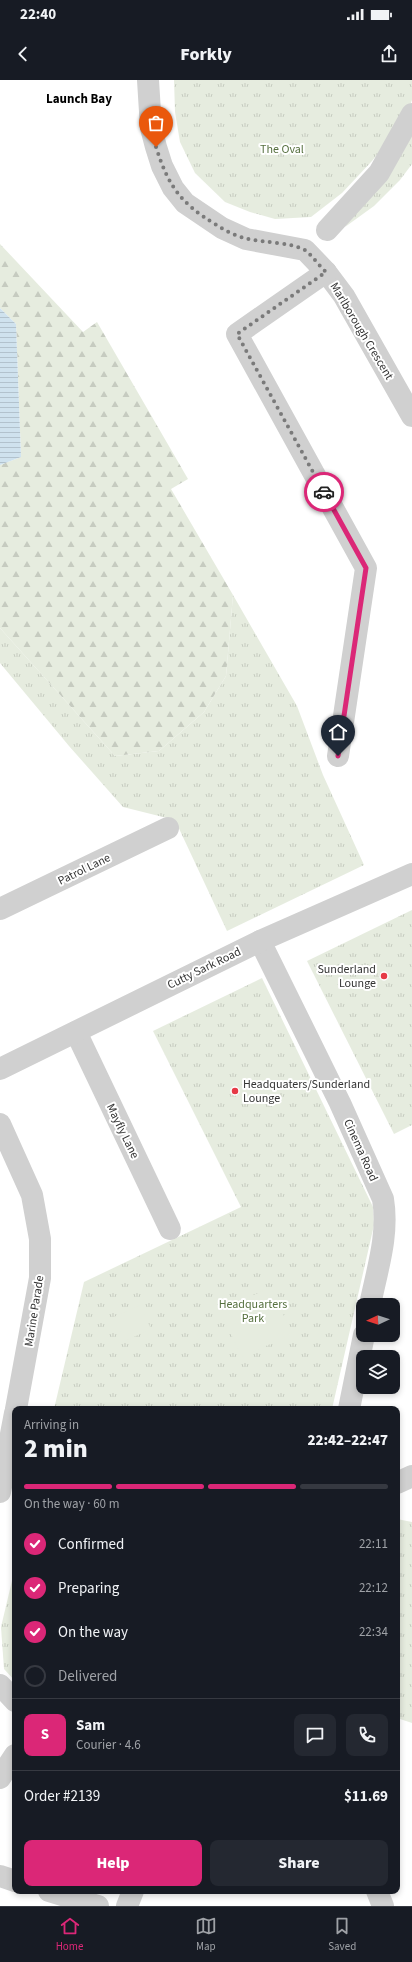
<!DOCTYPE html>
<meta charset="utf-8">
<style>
body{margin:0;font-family:"Source Sans 3",sans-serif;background:#242831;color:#f1f3f6;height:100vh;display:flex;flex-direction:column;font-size:15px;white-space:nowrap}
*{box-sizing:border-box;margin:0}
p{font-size:13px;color:#9ea1a6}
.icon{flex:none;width:22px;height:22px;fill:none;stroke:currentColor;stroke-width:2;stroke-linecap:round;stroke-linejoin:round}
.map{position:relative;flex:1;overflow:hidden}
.details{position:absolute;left:12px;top:1326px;width:388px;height:488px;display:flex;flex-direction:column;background:#171b24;border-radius:8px;box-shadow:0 2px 6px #0003}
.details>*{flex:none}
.needle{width:26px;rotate:266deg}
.controls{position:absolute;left:356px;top:1218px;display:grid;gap:8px}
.controls a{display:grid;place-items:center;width:44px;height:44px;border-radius:8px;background:#171b24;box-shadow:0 2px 6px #0003;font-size:20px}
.pin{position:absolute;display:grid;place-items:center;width:34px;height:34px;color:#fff;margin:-41px -17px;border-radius:50% 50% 50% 0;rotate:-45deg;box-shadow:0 0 4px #0007}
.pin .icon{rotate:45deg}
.courier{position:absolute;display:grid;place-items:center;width:40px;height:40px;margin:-20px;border:3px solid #db2777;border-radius:50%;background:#fff;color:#222;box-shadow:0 1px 5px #0007}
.head em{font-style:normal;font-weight:800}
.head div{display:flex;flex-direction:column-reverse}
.head{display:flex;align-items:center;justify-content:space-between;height:68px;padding:0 12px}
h1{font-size:26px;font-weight:800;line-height:30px}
.bar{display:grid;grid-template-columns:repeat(4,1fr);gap:6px 4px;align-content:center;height:48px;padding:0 12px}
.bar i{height:5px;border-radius:3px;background:#363941}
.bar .current{background:#db2777}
.bar p{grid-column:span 4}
.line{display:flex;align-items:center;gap:10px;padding:0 12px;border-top:1px solid #363941}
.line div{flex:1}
.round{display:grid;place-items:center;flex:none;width:42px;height:42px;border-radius:8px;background:#242831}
ol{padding:0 12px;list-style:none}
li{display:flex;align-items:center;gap:12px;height:44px}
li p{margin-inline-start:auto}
li .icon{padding:4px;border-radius:50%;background:#db2777;color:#fff;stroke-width:4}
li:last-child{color:#9ea1a6}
li i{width:22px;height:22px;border:2px solid #363941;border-radius:50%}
.button{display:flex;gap:8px;margin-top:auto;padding:8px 12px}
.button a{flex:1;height:46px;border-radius:8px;background:#db2777;color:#fff;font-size:16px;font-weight:800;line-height:46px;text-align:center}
.button a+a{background:#242831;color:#f1f3f6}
.status{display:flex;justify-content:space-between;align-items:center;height:28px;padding:0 20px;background:#171b24;direction:ltr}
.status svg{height:11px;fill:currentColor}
header{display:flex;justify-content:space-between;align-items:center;height:52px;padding:0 12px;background:#171b24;font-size:18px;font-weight:800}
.dock{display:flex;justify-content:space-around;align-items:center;height:56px;border-top:1px solid #363941;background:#171b24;font-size:11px;color:#9ea1a6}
.dock a{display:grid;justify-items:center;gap:2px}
.dock .current{color:#db2777}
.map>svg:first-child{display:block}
.grass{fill:url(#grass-tufts)}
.forest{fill:url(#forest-firs)}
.pitch{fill:#e6ecdf}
.water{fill:url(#water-rules)}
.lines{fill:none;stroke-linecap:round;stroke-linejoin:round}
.pedestrian{stroke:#d0d0d0;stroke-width:22}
.minor{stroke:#d0d0d0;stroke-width:22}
.done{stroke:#7a7a7a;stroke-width:4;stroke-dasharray:0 7.2}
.route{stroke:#db2777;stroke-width:5}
.poi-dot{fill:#e63946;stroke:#fff;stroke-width:1.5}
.labels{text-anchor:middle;stroke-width:4;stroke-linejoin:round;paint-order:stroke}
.park-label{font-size:12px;fill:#56703f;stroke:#fff}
.street-label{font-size:12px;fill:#333;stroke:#fff}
.poi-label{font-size:12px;fill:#333;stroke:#fff;text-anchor:end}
.neighbourhood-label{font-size:13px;font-weight:bold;fill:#000;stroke:#fff}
</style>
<div class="status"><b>22:40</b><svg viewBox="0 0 49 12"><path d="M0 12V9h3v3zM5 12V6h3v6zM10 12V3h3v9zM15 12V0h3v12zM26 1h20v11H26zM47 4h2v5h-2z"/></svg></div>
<header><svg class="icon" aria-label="back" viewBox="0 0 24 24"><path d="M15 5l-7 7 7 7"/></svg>Forkly<svg class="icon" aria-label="share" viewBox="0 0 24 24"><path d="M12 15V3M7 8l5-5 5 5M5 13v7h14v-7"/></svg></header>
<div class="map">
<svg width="412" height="1826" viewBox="0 0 412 1826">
<defs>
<pattern id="grass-tufts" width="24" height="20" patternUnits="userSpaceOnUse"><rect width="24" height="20" fill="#e6ecdf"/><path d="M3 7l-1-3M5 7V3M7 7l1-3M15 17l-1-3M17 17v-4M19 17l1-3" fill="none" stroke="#c6cbc0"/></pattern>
<pattern id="forest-firs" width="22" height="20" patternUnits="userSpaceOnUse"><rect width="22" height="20" fill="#e6ecdf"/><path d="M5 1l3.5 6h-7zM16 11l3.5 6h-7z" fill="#c6cbc0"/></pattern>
<pattern id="water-rules" width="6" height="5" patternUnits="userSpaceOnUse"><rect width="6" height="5" fill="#cfe2ee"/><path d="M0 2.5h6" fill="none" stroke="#b2c2cd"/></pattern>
</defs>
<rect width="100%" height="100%" fill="#fff"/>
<g class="grass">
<path d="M 174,0 L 412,0 L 412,20 L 409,28 L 389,60 L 372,81 L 342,113 L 311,137 L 275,139 L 250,132 L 225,122 L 195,93 L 180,62 L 175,32 Z"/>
<path d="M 412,46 L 412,84 L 400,100 L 374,126 L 345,147 Z"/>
<path d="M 233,515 L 297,626 L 323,695 L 364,785 L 227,851 L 175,740 L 123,727 L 69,666 L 0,583 L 0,548 L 115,676 L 159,671 L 204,632 L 226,596 Z"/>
<path d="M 412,830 L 412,1045 L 394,1054 L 307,881 Z"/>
<path d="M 262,898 L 373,1127 L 374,1145 L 332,1329 L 54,1329 L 84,1202 L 241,1127 L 153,951 Z"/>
<path d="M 397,1439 L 412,1442 L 412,1643 L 397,1638 Z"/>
<path d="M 15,1488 L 15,1601 L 4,1589 L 1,1547 Z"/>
</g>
<path class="forest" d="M 0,164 L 83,252 L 97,242 L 188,399 L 171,409 L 233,515 L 226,596 L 204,632 L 159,671 L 115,676 L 0,548 L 0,385 L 21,377 L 16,244 L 0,228 Z"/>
<g class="pitch">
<path d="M 271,1207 L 292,1254 L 242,1277 L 220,1231 Z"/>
<path d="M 140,1225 L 151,1249 L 125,1261 L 114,1237 Z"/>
</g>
<path class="water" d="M 0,228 L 16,244 L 21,377 L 0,385 Z"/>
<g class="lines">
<path class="pedestrian" d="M 327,150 L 379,93 L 412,34"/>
<g class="minor">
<path d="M 148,0 L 151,48 L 156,67 L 162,86 L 173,108 L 185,123 L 222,148 L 246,159 L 305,170 L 326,192 L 344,216 L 412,336"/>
<path d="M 326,192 L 237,254 L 366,488 L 338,676"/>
<path d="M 0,829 L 168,748"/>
<path d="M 260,861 L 340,1023 L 383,1119 C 389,1155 377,1190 370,1225"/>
<path d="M 76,952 L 170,1149"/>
<path d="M 0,989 L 260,861 L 412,794"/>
<path d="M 0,1044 L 32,1115 L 40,1159 L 40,1198 L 16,1329"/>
<path d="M 349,1329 L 364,1255"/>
<path d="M 397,1403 L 412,1396"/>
<path d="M 0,1412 L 15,1333"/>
<path d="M 0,1605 L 15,1621"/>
<path d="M 0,1698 L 15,1675"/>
<path d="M 0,1796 L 15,1801"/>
<path d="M 49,1811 L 98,1826"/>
<path d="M 377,1811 L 383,1826"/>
<path d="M 127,1826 L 133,1811"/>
</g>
</g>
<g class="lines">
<path class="done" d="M 156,67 C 168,105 180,123 215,144 C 224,150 237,157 248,159 C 262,162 293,163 305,170 C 312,175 319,186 326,192 L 237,254 L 324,412"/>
<path class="route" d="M 324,412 L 366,488 L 338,676"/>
</g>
<g class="poi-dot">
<circle cx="384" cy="896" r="4"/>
<circle cx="235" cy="1011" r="4"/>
</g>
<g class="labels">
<g class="park-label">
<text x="282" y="73">The Oval</text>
<text x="253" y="1228">Headquarters<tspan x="253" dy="14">Park</tspan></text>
</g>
<g class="street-label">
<text transform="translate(362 251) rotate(59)" y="4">Marlborough Crescent</text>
<text transform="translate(84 789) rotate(-26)" y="4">Patrol Lane</text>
<text transform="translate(204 888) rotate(-26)" y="4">Cutty Sark Road</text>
<text transform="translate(123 1051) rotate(64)" y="4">Mayfly Lane</text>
<text transform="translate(361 1070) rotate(66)" y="4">Cinema Road</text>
<text transform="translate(34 1231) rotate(-81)" y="4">Marine Parade</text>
</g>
<g class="poi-label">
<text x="376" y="893">Sunderland<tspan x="376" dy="14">Lounge</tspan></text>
<text x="243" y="1008" text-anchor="start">Headquaters/Sunderland<tspan x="243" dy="14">Lounge</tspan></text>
</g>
<g class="neighbourhood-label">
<text x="79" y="23">Launch Bay</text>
</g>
</g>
</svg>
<div class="controls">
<a><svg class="needle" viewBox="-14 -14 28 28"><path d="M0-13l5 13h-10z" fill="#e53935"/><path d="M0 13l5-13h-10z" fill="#9ea1a6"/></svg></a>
<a><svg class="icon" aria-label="layers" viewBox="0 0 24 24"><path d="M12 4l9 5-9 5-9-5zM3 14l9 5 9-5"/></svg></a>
</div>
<div class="pin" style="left:156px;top:67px;background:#ea580c"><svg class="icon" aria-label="bag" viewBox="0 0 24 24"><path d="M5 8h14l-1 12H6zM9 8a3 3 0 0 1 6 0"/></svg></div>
<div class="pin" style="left:338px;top:676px;background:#1f2937"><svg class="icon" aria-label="home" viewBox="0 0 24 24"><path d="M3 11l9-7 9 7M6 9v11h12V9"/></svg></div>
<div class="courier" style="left:324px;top:412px"><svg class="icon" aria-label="car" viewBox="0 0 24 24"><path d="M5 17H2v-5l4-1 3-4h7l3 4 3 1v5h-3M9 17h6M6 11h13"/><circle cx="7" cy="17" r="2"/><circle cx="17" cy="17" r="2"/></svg></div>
<section class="details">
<div class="head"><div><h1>2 min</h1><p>Arriving in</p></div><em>22:42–22:47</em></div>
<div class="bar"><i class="current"></i><i class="current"></i><i class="current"></i><i></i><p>On the way · 60 m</p></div>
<ol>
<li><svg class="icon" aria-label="check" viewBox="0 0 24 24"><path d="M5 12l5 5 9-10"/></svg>Confirmed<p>22:11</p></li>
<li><svg class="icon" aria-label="check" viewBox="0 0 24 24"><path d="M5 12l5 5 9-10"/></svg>Preparing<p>22:12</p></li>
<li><svg class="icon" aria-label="check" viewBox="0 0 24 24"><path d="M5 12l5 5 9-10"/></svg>On the way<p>22:34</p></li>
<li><i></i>Delivered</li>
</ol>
<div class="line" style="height:72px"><b class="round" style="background:#db2777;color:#fff">S</b><div><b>Sam</b><p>Courier · 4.6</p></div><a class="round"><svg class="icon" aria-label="chat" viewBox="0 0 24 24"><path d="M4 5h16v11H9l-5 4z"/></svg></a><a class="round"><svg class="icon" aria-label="phone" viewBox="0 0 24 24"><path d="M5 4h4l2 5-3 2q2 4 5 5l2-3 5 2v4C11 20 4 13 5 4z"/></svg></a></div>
<div class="line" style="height:52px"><div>Order #2139</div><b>$11.69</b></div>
<div class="button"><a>Help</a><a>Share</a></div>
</section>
</div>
<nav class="dock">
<a class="current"><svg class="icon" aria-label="home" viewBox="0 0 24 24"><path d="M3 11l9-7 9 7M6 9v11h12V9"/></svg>Home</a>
<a><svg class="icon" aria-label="map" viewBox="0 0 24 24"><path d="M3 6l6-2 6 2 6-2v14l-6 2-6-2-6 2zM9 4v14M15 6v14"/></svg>Map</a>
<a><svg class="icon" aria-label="saved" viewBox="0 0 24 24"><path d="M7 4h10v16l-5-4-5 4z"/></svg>Saved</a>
</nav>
